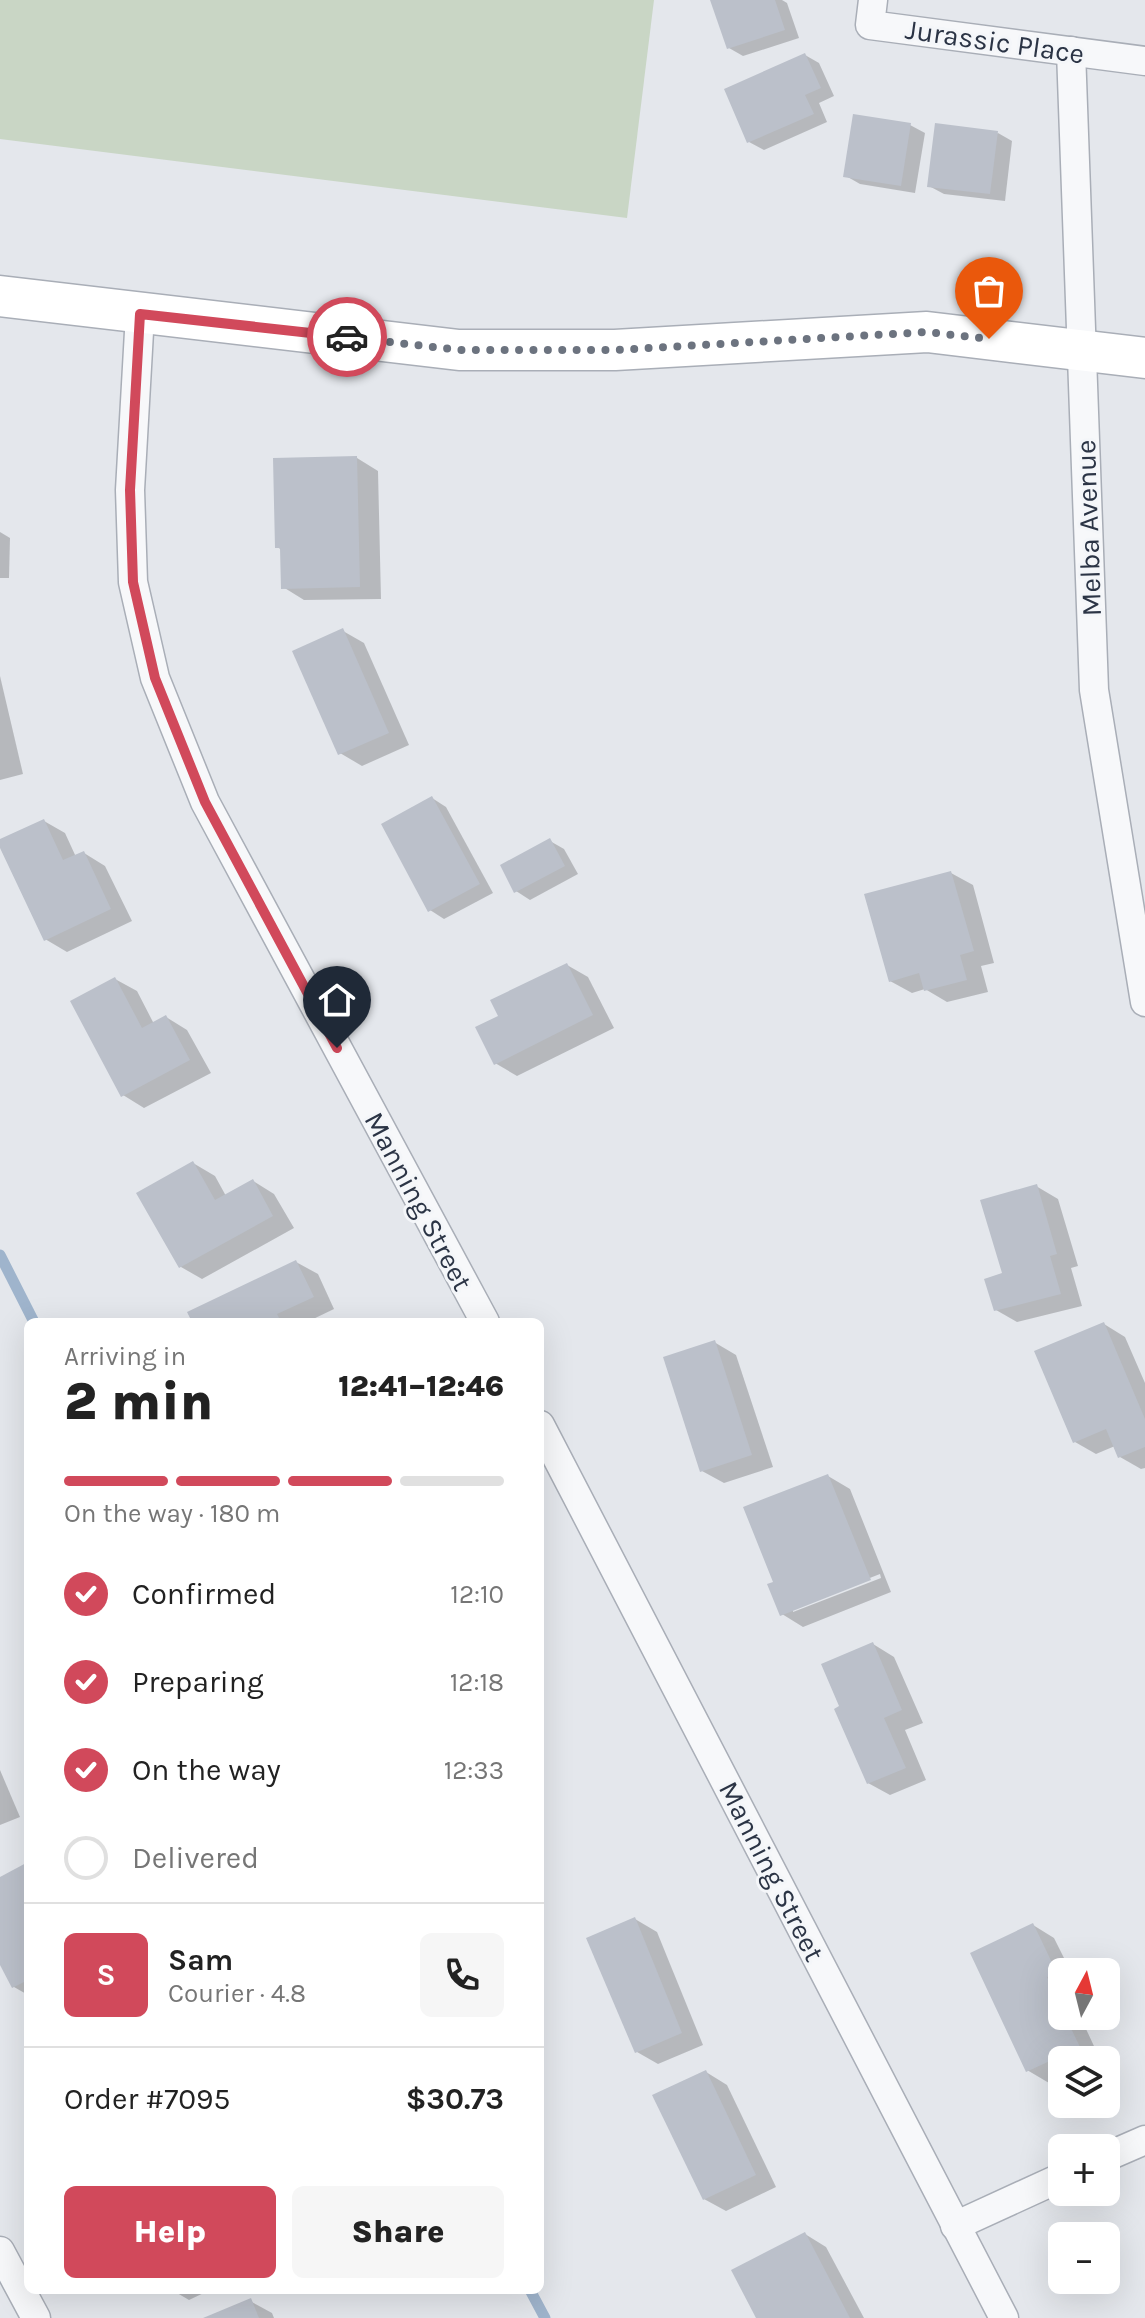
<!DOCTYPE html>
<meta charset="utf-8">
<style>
body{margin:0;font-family:Karla,sans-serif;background:#f6f6f6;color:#222;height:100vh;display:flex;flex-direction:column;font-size:30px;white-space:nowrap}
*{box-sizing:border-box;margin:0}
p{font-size:26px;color:#767676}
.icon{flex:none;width:44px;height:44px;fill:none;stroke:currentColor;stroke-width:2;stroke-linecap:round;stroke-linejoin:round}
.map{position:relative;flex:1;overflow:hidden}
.details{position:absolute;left:24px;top:1318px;width:520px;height:976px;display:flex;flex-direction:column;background:#fff;border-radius:12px;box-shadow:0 8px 32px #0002}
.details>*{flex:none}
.needle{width:52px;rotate:7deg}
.fabs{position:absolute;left:1048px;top:1958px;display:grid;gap:16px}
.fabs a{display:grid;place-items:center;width:72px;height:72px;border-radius:12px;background:#fff;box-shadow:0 8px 32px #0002;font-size:40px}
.pin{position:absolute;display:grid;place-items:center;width:68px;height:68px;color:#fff;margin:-82px -34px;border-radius:50% 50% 50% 0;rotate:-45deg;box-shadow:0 0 8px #0007}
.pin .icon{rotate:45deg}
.courier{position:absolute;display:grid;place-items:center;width:80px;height:80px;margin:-40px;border:6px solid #d1495b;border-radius:50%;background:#fff;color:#222;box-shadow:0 2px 10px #0007}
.overview em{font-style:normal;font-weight:800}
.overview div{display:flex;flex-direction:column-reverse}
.overview{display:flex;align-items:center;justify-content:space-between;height:136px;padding:0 40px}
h1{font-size:52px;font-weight:800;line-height:60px}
.bar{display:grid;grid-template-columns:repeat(4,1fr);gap:12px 8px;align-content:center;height:96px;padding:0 40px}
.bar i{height:10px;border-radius:6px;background:#e0e0e0}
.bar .selected{background:#d1495b}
.bar p{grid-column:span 4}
.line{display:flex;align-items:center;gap:20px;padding:0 40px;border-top:2px solid #e0e0e0}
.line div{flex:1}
.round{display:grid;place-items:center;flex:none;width:84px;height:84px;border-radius:12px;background:#f6f6f6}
ol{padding:0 40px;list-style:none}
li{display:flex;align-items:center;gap:24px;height:88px}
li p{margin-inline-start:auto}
li .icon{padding:8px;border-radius:50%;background:#d1495b;color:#fff;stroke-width:4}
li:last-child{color:#767676}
li i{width:44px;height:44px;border:4px solid #e0e0e0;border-radius:50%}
.button{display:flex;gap:16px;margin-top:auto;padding:16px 40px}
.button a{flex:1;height:92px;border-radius:12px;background:#d1495b;color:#fff;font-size:32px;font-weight:800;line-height:92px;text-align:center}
.button a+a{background:#f6f6f6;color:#222}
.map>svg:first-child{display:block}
.green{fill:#c9d6c5}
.shadow{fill:#0003;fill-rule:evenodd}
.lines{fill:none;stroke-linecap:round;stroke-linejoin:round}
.stream{stroke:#9fb4cc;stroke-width:11}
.building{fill:#bbc0ca}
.street-casing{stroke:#a9aeb7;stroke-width:31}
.secondary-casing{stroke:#a9aeb7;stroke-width:43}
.street{stroke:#f7f8fa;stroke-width:28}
.secondary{stroke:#fff;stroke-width:40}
.done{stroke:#6c737f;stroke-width:8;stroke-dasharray:0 14.4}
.route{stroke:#d1495b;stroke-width:10}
.labels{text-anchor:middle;stroke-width:6;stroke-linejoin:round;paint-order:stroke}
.street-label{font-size:28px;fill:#2b3445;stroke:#f4f6f9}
</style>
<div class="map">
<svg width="1145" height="2318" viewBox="0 0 1145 2318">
<rect width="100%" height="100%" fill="#e4e7ec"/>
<path class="green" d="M 0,0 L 654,0 L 627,218 L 0,139 Z"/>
<g class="shadow">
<path d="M 713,0 L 782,0 L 787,3 L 799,38 L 743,56 L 729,48 Z"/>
<path d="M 805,55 L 819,63 L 834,96 L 819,103 L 827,122 L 764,150 L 749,142 Z"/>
<path d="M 910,125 L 925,133 L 915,193 L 860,184 L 846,176 Z"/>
<path d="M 998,133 L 1012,141 L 1005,201 L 944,194 L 929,186 Z"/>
<path d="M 357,458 L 378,471 L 381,599 L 304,600 L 283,587 L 282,550 L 277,547 Z"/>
<path d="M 0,532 L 10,538 L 9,578 L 0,578 Z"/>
<path d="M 343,631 L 364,643 L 409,745 L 362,766 L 340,753 Z"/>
<path d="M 0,676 L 23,774 L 0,780 Z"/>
<path d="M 432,798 L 446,807 L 493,893 L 444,919 L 430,910 Z"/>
<path d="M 44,821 L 65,833 L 76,857 L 84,853 L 105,866 L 132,921 L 67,952 L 45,939 L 0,843 Z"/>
<path d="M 550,841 L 564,849 L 578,874 L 530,900 L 516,891 Z"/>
<path d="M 951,873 L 973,885 L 994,963 L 981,966 L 988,992 L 947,1002 L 925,989 L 912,993 L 890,981 Z"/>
<path d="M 567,965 L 588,977 L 614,1028 L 517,1076 L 495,1063 L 500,1017 Z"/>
<path d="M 115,979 L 137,991 L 154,1024 L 166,1017 L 187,1030 L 211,1073 L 144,1108 L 123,1095 Z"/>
<path d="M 193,1163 L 215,1176 L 226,1196 L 253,1181 L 274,1194 L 294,1228 L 202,1279 L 181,1267 Z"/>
<path d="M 1036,1186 L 1058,1199 L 1078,1266 L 1071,1268 L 1082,1306 L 1017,1322 L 996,1310 Z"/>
<path d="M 296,1262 L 318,1274 L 334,1309 L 307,1322 L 194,1322 Z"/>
<path d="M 1104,1324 L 1125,1337 L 1145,1383 L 1145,1468 L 1141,1469 L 1120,1457 L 1115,1446 L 1096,1454 L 1075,1442 Z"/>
<path d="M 714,1342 L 736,1355 L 773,1467 L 724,1483 L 702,1471 Z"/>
<path d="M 828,1476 L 850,1489 L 891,1592 L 803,1627 L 782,1614 L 775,1583 ZM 880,1574 L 881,1578 L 793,1612 L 793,1608 Z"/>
<path d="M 873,1644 L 894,1657 L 923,1723 L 905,1730 L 926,1780 L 890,1795 L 868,1783 L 841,1707 Z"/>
<path d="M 0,1770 L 20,1817 L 0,1825 Z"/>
<path d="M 28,1864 L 28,1995 L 14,1987 L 0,1961 L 0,1879 Z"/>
<path d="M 635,1919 L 657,1932 L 703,2045 L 658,2064 L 637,2052 Z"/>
<path d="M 1033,1925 L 1054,1938 L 1071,1972 L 1062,1972 L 1062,2016 L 1080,2016 L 1100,2059 L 1062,2060 L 1062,2077 L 1049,2083 L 1027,2070 Z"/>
<path d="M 706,2072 L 727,2085 L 776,2187 L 726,2211 L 704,2199 Z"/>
<path d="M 805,2234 L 826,2247 L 864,2318 L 759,2318 Z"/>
<path d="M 172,2290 L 210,2290 L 189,2300 Z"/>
<path d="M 250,2301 L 272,2313 L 274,2318 L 208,2318 Z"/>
</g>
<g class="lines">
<g class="stream">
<path d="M 0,1255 L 34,1322"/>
<path d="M 530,2290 L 545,2318"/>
</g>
</g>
<g class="building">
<path d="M 710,0 L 775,0 L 785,30 L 727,49 Z"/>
<path d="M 805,53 L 821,88 L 805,95 L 814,114 L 747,143 L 724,89 Z"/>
<path d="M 853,114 L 911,123 L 901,186 L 843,177 Z"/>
<path d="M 935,123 L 998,131 L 990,194 L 927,187 Z"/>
<path d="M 357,456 L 360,587 L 281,589 L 280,548 L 275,548 L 273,458 Z"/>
<path d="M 343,628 L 389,733 L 338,755 L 292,651 Z"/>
<path d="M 432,796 L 480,884 L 428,912 L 381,824 Z"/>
<path d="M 44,819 L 63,860 L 84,851 L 111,909 L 44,941 L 0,848 L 0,839 Z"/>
<path d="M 550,838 L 565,866 L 514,893 L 500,865 Z"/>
<path d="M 951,871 L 974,951 L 960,955 L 967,980 L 924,991 L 919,973 L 889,982 L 864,894 Z"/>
<path d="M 567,963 L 593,1015 L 494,1065 L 475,1027 L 498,1016 L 490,1000 Z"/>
<path d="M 115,977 L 142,1028 L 166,1015 L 190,1060 L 121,1097 L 70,1001 Z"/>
<path d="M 193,1161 L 215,1200 L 253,1179 L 273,1216 L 179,1268 L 136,1193 Z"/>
<path d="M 1037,1184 L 1057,1254 L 1050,1256 L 1061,1294 L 994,1311 L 984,1279 L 1002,1273 L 980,1200 Z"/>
<path d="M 296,1260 L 314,1297 L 277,1314 L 281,1322 L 192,1322 L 187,1312 Z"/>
<path d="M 1104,1322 L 1145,1419 L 1145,1447 L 1118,1458 L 1106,1429 L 1073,1443 L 1034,1351 Z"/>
<path d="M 715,1340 L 752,1455 L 700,1472 L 663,1357 Z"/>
<path d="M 828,1474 L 871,1580 L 780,1616 L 767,1584 L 773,1582 L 743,1507 Z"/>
<path d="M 873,1642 L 902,1710 L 884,1718 L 906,1768 L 867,1784 L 834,1709 L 839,1706 L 821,1664 Z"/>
<path d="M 28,1862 L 28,1980 L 12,1988 L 0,1965 L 0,1877 Z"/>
<path d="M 635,1917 L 682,2033 L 635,2053 L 586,1938 Z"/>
<path d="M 1033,1923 L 1057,1973 L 1047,1977 L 1062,2009 L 1062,2016 L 1065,2016 L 1080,2047 L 1026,2072 L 970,1953 Z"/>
<path d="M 706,2070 L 756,2175 L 703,2200 L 652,2095 Z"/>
<path d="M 805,2232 L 850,2318 L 756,2318 L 731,2270 Z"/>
<path d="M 251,2298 L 259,2318 L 203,2318 Z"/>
</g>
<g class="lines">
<g class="street-casing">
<g id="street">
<path d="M 873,0 L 870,25 L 1145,61"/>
<path d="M 1071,51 L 1094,690 L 1145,1002"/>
<path d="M 140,314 L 130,490 L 133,582 L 155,678 L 205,802 L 485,1322"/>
<path d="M 540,1425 L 1004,2318"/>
<path d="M 1106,2157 L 1145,2140"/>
<path d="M 955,2226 L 1062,2177"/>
<path d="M 0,2251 L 36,2318"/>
</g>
</g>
<g class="secondary-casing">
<path id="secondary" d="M 0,296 L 459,350 L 615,350 L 927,332 L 1145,358"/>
</g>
<use href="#street" class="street"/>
<use href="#secondary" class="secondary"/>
</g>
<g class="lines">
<path class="done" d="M 347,337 L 459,350 L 615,350 L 927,332 L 989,339"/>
<path class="route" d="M 337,1048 L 205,802 L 155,678 L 133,582 L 130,490 L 140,314 L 347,337"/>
</g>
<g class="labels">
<g class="street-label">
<text transform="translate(995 41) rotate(8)" y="10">Jurassic Place</text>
<text transform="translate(1088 528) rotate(-92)" y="10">Melba Avenue</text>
<text transform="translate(419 1201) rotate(62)" y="10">Manning Street</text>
<text transform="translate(772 1871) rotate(63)" y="10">Manning Street</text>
</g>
</g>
</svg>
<div class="fabs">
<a><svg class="needle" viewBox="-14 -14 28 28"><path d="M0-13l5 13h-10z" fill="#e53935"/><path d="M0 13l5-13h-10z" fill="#767676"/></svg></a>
<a><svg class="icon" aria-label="layers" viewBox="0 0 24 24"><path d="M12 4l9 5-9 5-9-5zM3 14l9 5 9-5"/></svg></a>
<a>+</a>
<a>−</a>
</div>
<div class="pin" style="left:989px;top:339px;background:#ea580c"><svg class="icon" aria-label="bag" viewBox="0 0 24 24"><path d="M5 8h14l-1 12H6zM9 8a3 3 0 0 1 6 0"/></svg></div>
<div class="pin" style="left:337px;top:1048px;background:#1f2937"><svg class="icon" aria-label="home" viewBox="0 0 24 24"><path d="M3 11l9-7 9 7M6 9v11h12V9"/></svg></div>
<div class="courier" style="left:347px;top:337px"><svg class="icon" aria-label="car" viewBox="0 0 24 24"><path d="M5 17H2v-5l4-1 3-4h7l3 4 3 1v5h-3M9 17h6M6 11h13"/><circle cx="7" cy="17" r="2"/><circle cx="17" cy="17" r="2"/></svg></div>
<section class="details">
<div class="overview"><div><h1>2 min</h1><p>Arriving in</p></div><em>12:41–12:46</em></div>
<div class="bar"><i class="selected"></i><i class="selected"></i><i class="selected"></i><i></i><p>On the way · 180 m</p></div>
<ol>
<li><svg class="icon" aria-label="check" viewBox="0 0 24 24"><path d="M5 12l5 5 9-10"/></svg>Confirmed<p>12:10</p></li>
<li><svg class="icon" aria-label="check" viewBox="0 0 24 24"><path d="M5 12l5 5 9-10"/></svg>Preparing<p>12:18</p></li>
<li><svg class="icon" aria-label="check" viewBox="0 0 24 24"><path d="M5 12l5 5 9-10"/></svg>On the way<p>12:33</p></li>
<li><i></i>Delivered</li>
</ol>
<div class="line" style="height:144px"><b class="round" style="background:#d1495b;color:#fff">S</b><div><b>Sam</b><p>Courier · 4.8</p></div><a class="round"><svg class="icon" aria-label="phone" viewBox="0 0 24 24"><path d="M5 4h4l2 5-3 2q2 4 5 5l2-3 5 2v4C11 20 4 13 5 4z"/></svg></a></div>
<div class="line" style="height:104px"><div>Order #7095</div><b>$30.73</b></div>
<div class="button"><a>Help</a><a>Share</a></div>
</section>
</div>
